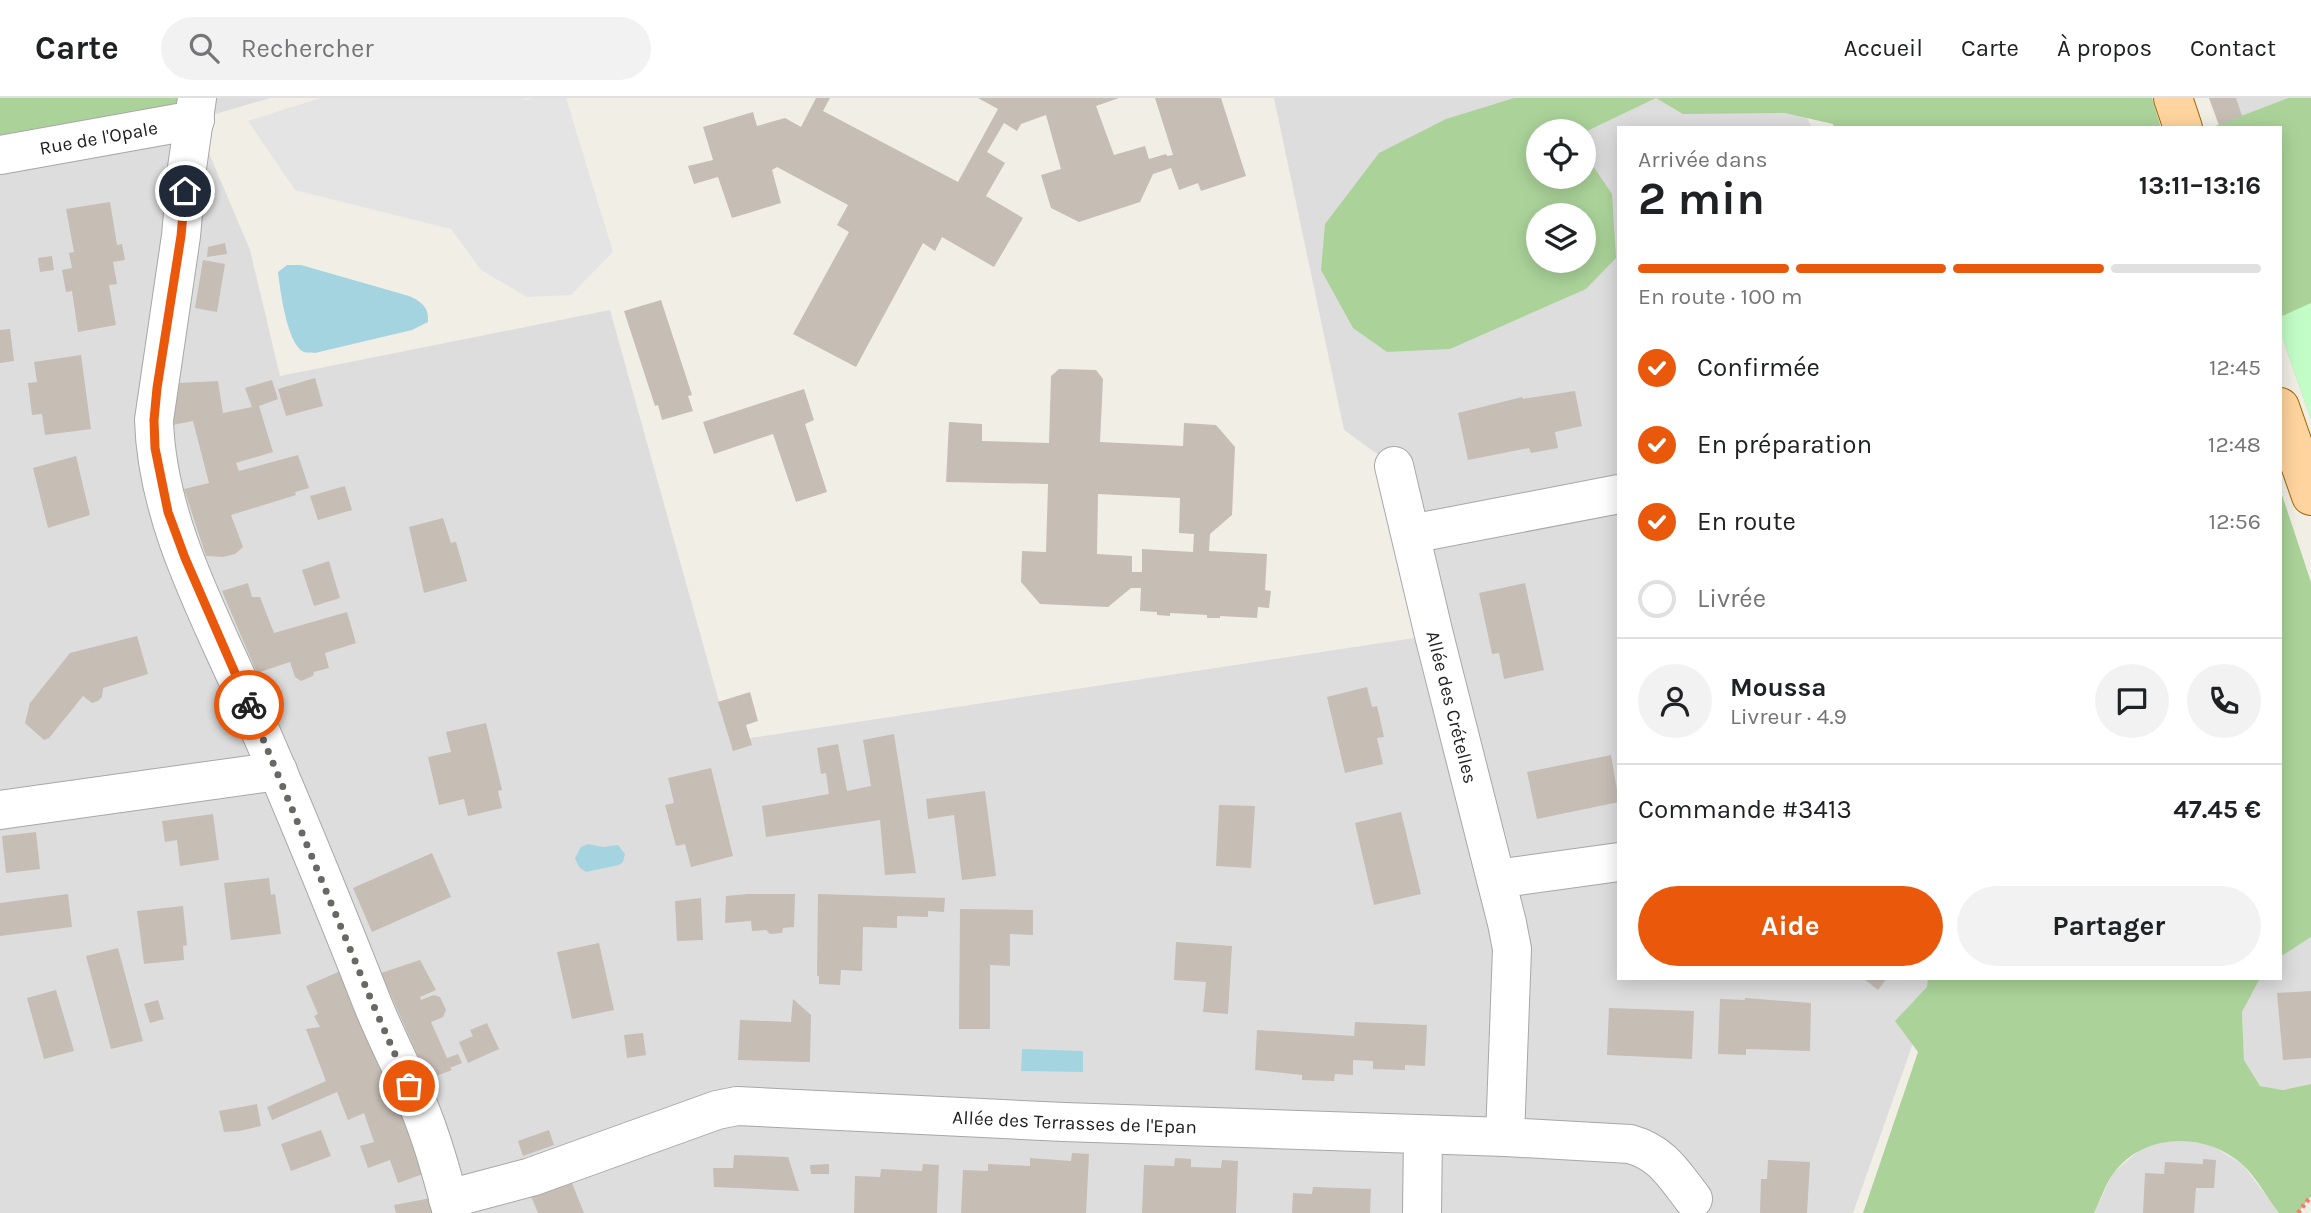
<!DOCTYPE html>
<html lang="fr">
<meta charset="utf-8">
<style>
body{margin:0;font-family:Karla,sans-serif;background:#f2f2f2;color:#202124;height:100vh;display:flex;flex-direction:column;font-size:26px;white-space:nowrap}
*{box-sizing:border-box;margin:0}
p{font-size:23px;color:#757577}
.icon{flex:none;width:38px;height:38px;fill:none;stroke:currentColor;stroke-width:2;stroke-linecap:round;stroke-linejoin:round}
.map{position:relative;flex:1;overflow:hidden}
.drawer{position:absolute;left:1617px;top:28px;width:665px;height:854px;display:flex;flex-direction:column;background:#fff;border-radius:0px;box-shadow:0 4px 18px #0003}
.drawer>*{flex:none}
.controls{position:absolute;left:1526px;top:21px;display:grid;gap:14px}
.controls a{display:grid;place-items:center;width:70px;height:70px;border-radius:50%;background:#fff;box-shadow:0 4px 18px #0003;font-size:35px}
.pin{position:absolute;display:grid;place-items:center;width:60px;height:60px;color:#fff;margin:-30px;border:4px solid #fff;border-radius:50%;box-shadow:0 2px 7px #0007}
.courier{position:absolute;display:grid;place-items:center;width:70px;height:70px;margin:-35px;border:5px solid #ea580c;border-radius:50%;background:#fff;color:#222;box-shadow:0 2px 9px #0007}
.summary em{font-style:normal;font-weight:700}
.summary div{display:flex;flex-direction:column-reverse}
.summary{display:flex;align-items:center;justify-content:space-between;height:119px;padding:0 21px}
h1{font-size:46px;font-weight:700;line-height:52px}
.bar{display:grid;grid-template-columns:repeat(4,1fr);gap:10px 7px;align-content:center;height:84px;padding:0 21px}
.bar i{height:9px;border-radius:5px;background:#e0e0e0}
.bar .on{background:#ea580c}
.bar p{grid-column:span 4}
.line{display:flex;align-items:center;gap:18px;padding:0 21px;border-top:2px solid #e0e0e0}
.line div{flex:1}
.round{display:grid;place-items:center;flex:none;width:74px;height:74px;border-radius:37px;background:#f2f2f2}
ol{padding:0 21px;list-style:none}
li{display:flex;align-items:center;gap:21px;height:77px}
li p{margin-inline-start:auto}
li .icon{padding:7px;border-radius:50%;background:#ea580c;color:#fff;stroke-width:4}
li:last-child{color:#757577}
li i{width:38px;height:38px;border:4px solid #e0e0e0;border-radius:50%}
.cta{display:flex;gap:14px;margin-top:auto;padding:14px 21px}
.cta a{flex:1;height:80px;border-radius:42px;background:#ea580c;color:#fff;font-size:28px;font-weight:700;line-height:80px;text-align:center}
.cta a+a{background:#f2f2f2;color:#202124}
header{display:flex;align-items:center;gap:42px;box-sizing:border-box;height:98px;padding:0 35px;background:#fff;border-bottom:2px solid #e0e0e0}
header strong{font-size:33px}
nav{display:flex;gap:38px;margin-inline-start:auto;font-size:24px}
.search{width:490px;height:63px;background:#f2f2f2;display:flex;align-items:center;gap:18px;box-sizing:border-box;padding:0 24px;border-radius:38px;color:#757577;font-size:26px}
.map>svg:first-child{display:block}
.residential{fill:#dedddd;fill-rule:evenodd}
.forest{fill:#abd399;fill-rule:evenodd}
.park{fill:#c2fcc6}
.parking{fill:#e4e4e4}
.water{fill:#a5d4e1}
.building{fill:#c6bdb5;fill-rule:evenodd}
.lines{fill:none;stroke-linecap:round;stroke-linejoin:round}
.minor-casing{stroke:#a7a7a7;stroke-width:40}
.major-casing{stroke:#9d6700;stroke-width:40}
.path{stroke:#ff786a;stroke-width:4.5;stroke-dasharray:3.5 3.5;stroke-linecap:butt}
.minor{stroke:#fff;stroke-width:38}
.major{stroke:#ffd49e;stroke-width:38}
.done{stroke:#696865;stroke-width:7;stroke-dasharray:0 12.6}
.route{stroke:#ea580c;stroke-width:9}
.labels{text-anchor:middle;stroke-width:6;stroke-linejoin:round;paint-order:stroke}
.street-label{font-size:19px;fill:#202020;stroke:#fff}
</style>
<header>
<strong>Carte</strong>
<div class="search"><svg class="icon" aria-label="search" viewBox="0 0 24 24"><circle cx="10" cy="10" r="6"/><path d="M15 15l6 6"/></svg>Rechercher</div>
<nav><a>Accueil</a><a>Carte</a><a>À propos</a><a>Contact</a></nav>
</header>
<div class="map">
<svg width="2311" height="1115" viewBox="0 0 2311 1115">
<rect width="100%" height="100%" fill="#f1eee6"/>
<g class="residential">
<path d="M 197,0 L 270,0 L 195,22 L 250,152 L 280,278 L 610,212 L 730,643 L 1434,537 L 1394,368 L 1344,332 L 1274,0 L 1797,0 L 1812,30 L 1619,30 L 1619,880 L 1936,880 L 1853,1115 L 0,1115 L 0,61 ZM 1538,33 L 1584,33 L 1584,79 L 1538,79 ZM 1538,117 L 1584,117 L 1584,163 L 1538,163 Z"/>
<path d="M 2209,0 L 2288,0 L 2219,27 Z"/>
<path d="M 2311,839 L 2311,986 L 2283,992 L 2260,988 L 2244,962 L 2242,914 L 2256,885 L 2260,880 L 2280,880 L 2280,859 Z"/>
<path d="M 2175,1041 L 2211,1047 L 2243,1067 L 2279,1115 L 2094,1115 L 2113,1075 L 2142,1050 Z"/>
</g>
<g class="forest">
<path d="M 0,0 L 197,0 L 0,61 Z"/>
<path d="M 1514,0 L 2152,0 L 2161,30 L 1834,30 L 1833,26 L 1785,15 L 1683,16 L 1656,0 L 1587,33 L 1587,59 L 1612,96 L 1616,160 L 1586,191 L 1450,251 L 1387,254 L 1353,230 L 1321,172 L 1325,126 L 1379,55 L 1446,21 ZM 1584,33 L 1584,79 L 1538,79 L 1538,33 ZM 1584,117 L 1584,163 L 1538,163 L 1538,117 Z"/>
<path d="M 2288,0 L 2311,0 L 2311,321 L 2280,233 L 2280,30 L 2215,28 Z"/>
<path d="M 2280,391 L 2311,484 L 2311,839 L 2280,859 Z"/>
<path d="M 1928,880 L 2260,880 L 2242,914 L 2244,962 L 2260,988 L 2283,992 L 2311,986 L 2311,1098 L 2298,1115 L 2279,1115 C 2267,1100 2257,1080 2243,1067 C 2206,1033 2143,1034 2113,1076 C 2105,1087 2100,1103 2094,1115 L 1863,1115 L 1918,954 L 1895,923 L 1927,889 Z"/>
</g>
<path class="park" d="M 2311,205 L 2311,321 L 2280,233 L 2280,219 Z"/>
<path class="parking" d="M 321,0 L 524,0 L 525,2 L 533,0 L 566,0 L 613,154 L 571,197 L 527,199 L 481,172 L 451,131 L 295,92 L 248,23 Z"/>
<g class="water">
<path d="M 287,167 L 301,167 L 409,198 C 422,204 429,209 428,224 L 412,232 L 315,255 C 311,254 307,255 304,254 C 287,247 280,191 278,174 Z"/>
<path d="M 588,746 L 603,749 L 618,747 L 625,756 L 623,764 L 619,767 L 586,774 L 579,769 L 575,760 L 581,749 Z"/>
<path d="M 1022,951 L 1083,953 L 1083,974 L 1021,973 Z"/>
</g>
<g class="building">
<path d="M 816,0 L 830,0 L 823,13 L 958,84 L 998,11 L 978,0 L 1119,0 L 1096,8 L 1114,57 L 1145,48 L 1149,61 L 1166,56 L 1167,58 L 1173,57 L 1155,0 L 1221,0 L 1246,78 L 1201,93 L 1198,85 L 1179,92 L 1171,70 L 1153,76 L 1140,104 L 1079,124 L 1051,110 L 1041,77 L 1061,71 L 1046,17 L 1021,26 L 1017,33 L 1004,25 L 987,54 L 1005,65 L 986,98 L 1023,120 L 994,169 L 942,139 L 935,153 L 923,145 L 856,269 L 793,236 L 849,134 L 837,127 L 848,107 L 777,69 L 772,72 L 781,105 L 732,120 L 718,79 L 694,86 L 688,68 L 713,62 L 703,29 L 753,14 L 757,28 L 785,20 L 801,29 Z"/>
<path d="M 2209,0 L 2236,0 L 2242,18 L 2219,27 Z"/>
<path d="M 110,104 L 117,147 L 122,146 L 125,162 L 113,164 L 117,186 L 109,187 L 116,227 L 78,234 L 72,193 L 66,194 L 62,172 L 72,170 L 69,155 L 74,154 L 66,111 Z"/>
<path d="M 225,145 L 227,156 L 207,159 L 208,149 Z"/>
<path d="M 52,158 L 54,172 L 40,174 L 38,160 Z"/>
<path d="M 203,162 L 225,166 L 217,214 L 195,210 Z"/>
<path d="M 661,202 L 692,297 L 688,298 L 693,313 L 662,322 L 658,307 L 655,308 L 624,213 Z"/>
<path d="M 10,231 L 14,263 L 0,265 L 0,232 Z"/>
<path d="M 81,257 L 91,331 L 45,337 L 42,316 L 32,317 L 28,285 L 37,284 L 34,264 Z"/>
<path d="M 1059,271 L 1096,272 L 1103,281 L 1100,344 L 1183,348 L 1184,325 L 1216,327 L 1235,349 L 1232,417 L 1210,436 L 1209,453 L 1267,456 L 1265,492 L 1271,493 L 1269,510 L 1258,509 L 1257,520 L 1220,518 L 1220,520 L 1207,520 L 1207,517 L 1170,515 L 1170,518 L 1157,517 L 1157,514 L 1140,513 L 1141,490 L 1131,490 L 1108,509 L 1040,506 L 1021,484 L 1022,453 L 1046,454 L 1048,386 L 946,384 L 949,324 L 982,326 L 982,343 L 1049,345 L 1051,278 ZM 1098,396 L 1180,400 L 1179,435 L 1194,436 L 1193,454 L 1142,451 L 1142,474 L 1132,474 L 1132,458 L 1097,456 Z"/>
<path d="M 315,280 L 323,308 L 286,318 L 278,291 Z"/>
<path d="M 272,282 L 278,301 L 259,308 L 273,354 L 236,365 L 239,373 L 298,357 L 309,390 L 295,394 L 296,397 L 231,417 L 243,449 L 235,456 L 223,459 L 206,458 L 184,391 L 209,385 L 193,323 L 173,327 L 179,285 L 218,283 L 223,315 L 252,309 L 245,290 Z"/>
<path d="M 804,291 L 814,322 L 805,326 L 827,394 L 796,404 L 773,336 L 714,356 L 703,324 Z"/>
<path d="M 1575,293 L 1582,328 L 1555,334 L 1558,350 L 1531,355 L 1529,350 L 1468,362 L 1458,315 L 1522,299 L 1523,301 Z"/>
<path d="M 76,358 L 90,417 L 48,430 L 33,370 Z"/>
<path d="M 345,388 L 352,412 L 318,422 L 310,398 Z"/>
<path d="M 443,420 L 451,445 L 456,444 L 467,483 L 424,495 L 409,429 Z"/>
<path d="M 329,463 L 340,500 L 314,508 L 302,472 Z"/>
<path d="M 248,485 L 252,499 L 260,499 L 274,535 L 347,514 L 356,545 L 325,555 L 329,570 L 314,574 L 313,578 L 301,583 L 295,579 L 290,564 L 257,575 L 222,493 Z"/>
<path d="M 1525,485 L 1544,572 L 1504,581 L 1499,555 L 1492,556 L 1479,495 Z"/>
<path d="M 137,538 L 148,576 L 103,590 L 102,599 L 98,603 L 92,605 L 83,598 L 49,640 L 44,642 L 25,625 L 30,605 L 70,555 Z"/>
<path d="M 1367,589 L 1372,609 L 1377,608 L 1384,639 L 1377,640 L 1383,666 L 1345,675 L 1327,599 Z"/>
<path d="M 750,594 L 758,623 L 746,627 L 752,647 L 733,653 L 718,604 Z"/>
<path d="M 486,625 L 502,692 L 498,693 L 502,710 L 468,718 L 464,701 L 439,707 L 428,659 L 451,654 L 446,634 Z"/>
<path d="M 894,636 L 916,775 L 885,777 L 880,722 L 766,739 L 762,708 L 829,696 L 826,675 L 821,676 L 817,650 L 838,646 L 847,693 L 871,688 L 863,642 Z"/>
<path d="M 1611,657 L 1619,704 L 1537,721 L 1527,674 Z"/>
<path d="M 711,670 L 733,758 L 691,769 L 685,746 L 676,748 L 665,707 L 674,705 L 668,680 Z"/>
<path d="M 985,693 L 996,778 L 962,782 L 954,717 L 928,721 L 926,701 Z"/>
<path d="M 1219,707 L 1255,708 L 1251,770 L 1216,768 Z"/>
<path d="M 1401,714 L 1421,796 L 1374,807 L 1355,725 Z"/>
<path d="M 213,716 L 219,762 L 180,768 L 177,742 L 165,744 L 162,723 Z"/>
<path d="M 36,734 L 40,771 L 6,775 L 2,738 Z"/>
<path d="M 432,755 L 451,799 L 372,834 L 353,790 Z"/>
<path d="M 269,780 L 271,797 L 275,796 L 281,836 L 231,842 L 224,785 Z"/>
<path d="M 68,796 L 72,829 L 0,838 L 0,805 Z"/>
<path d="M 748,796 L 795,796 L 794,829 L 783,830 L 782,835 L 770,836 L 766,832 L 752,833 L 751,823 L 725,825 L 726,798 Z"/>
<path d="M 818,796 L 945,800 L 944,814 L 928,813 L 928,819 L 897,818 L 897,830 L 863,829 L 862,873 L 841,872 L 840,887 L 819,886 L 819,878 L 817,878 Z"/>
<path d="M 701,800 L 703,842 L 677,843 L 675,803 Z"/>
<path d="M 183,808 L 187,847 L 183,848 L 184,862 L 144,866 L 137,813 Z"/>
<path d="M 960,811 L 1033,812 L 1033,837 L 1010,836 L 1010,868 L 990,867 L 990,931 L 959,931 Z"/>
<path d="M 1176,844 L 1232,848 L 1228,916 L 1203,914 L 1206,884 L 1174,882 Z"/>
<path d="M 599,845 L 614,912 L 572,921 L 557,854 Z"/>
<path d="M 118,850 L 143,943 L 111,951 L 86,858 Z"/>
<path d="M 420,862 L 436,892 L 420,899 L 421,902 L 434,897 L 440,899 L 446,912 L 443,919 L 431,924 L 447,960 L 458,956 L 462,965 L 450,970 L 452,972 L 428,981 L 381,875 Z"/>
<path d="M 345,871 L 426,1075 L 398,1085 L 390,1062 L 368,1070 L 360,1048 L 374,1044 L 364,1015 L 348,1022 L 337,994 L 272,1022 L 267,1009 L 326,983 L 306,931 L 320,929 L 314,918 L 318,916 L 306,888 Z"/>
<path d="M 1863,880 L 1887,880 L 1878,892 Z"/>
<path d="M 56,892 L 74,953 L 44,961 L 27,900 Z"/>
<path d="M 2311,893 L 2311,960 L 2283,962 L 2277,895 Z"/>
<path d="M 1745,900 L 1811,905 L 1810,953 L 1746,951 L 1746,957 L 1718,956 L 1720,901 L 1745,902 Z"/>
<path d="M 793,901 L 811,917 L 810,964 L 738,962 L 740,922 L 791,924 Z"/>
<path d="M 158,902 L 164,921 L 150,925 L 144,906 Z"/>
<path d="M 1609,910 L 1694,913 L 1692,961 L 1607,957 Z"/>
<path d="M 1355,924 L 1427,927 L 1425,968 L 1405,967 L 1405,972 L 1373,971 L 1373,963 L 1353,962 L 1353,977 L 1335,976 L 1334,983 L 1302,982 L 1302,977 L 1255,972 L 1257,932 L 1354,938 Z"/>
<path d="M 487,925 L 499,951 L 468,965 L 459,944 L 473,938 L 470,932 Z"/>
<path d="M 643,935 L 646,957 L 627,960 L 624,937 Z"/>
<path d="M 257,1006 L 261,1028 L 239,1033 L 224,1034 L 219,1013 Z"/>
<path d="M 321,1032 L 331,1058 L 291,1073 L 281,1046 Z"/>
<path d="M 549,1032 L 554,1047 L 523,1058 L 518,1043 Z"/>
<path d="M 1072,1055 L 1089,1056 L 1086,1115 L 961,1115 L 963,1072 L 988,1073 L 988,1066 L 1030,1068 L 1030,1060 L 1071,1063 Z"/>
<path d="M 734,1057 L 788,1059 L 799,1093 L 714,1089 L 713,1070 L 733,1070 Z"/>
<path d="M 1175,1060 L 1191,1061 L 1191,1069 L 1221,1070 L 1222,1062 L 1238,1063 L 1236,1115 L 1142,1115 L 1144,1067 L 1174,1068 Z"/>
<path d="M 2203,1061 L 2216,1062 L 2214,1090 L 2196,1090 L 2194,1115 L 2143,1115 L 2145,1075 L 2164,1076 L 2165,1064 L 2203,1066 Z"/>
<path d="M 1768,1062 L 1810,1064 L 1807,1115 L 1760,1115 L 1761,1081 L 1767,1081 Z"/>
<path d="M 829,1066 L 829,1076 L 811,1076 L 810,1067 Z"/>
<path d="M 923,1066 L 939,1067 L 937,1115 L 854,1115 L 855,1078 L 880,1079 L 881,1071 L 922,1073 Z"/>
<path d="M 572,1085 L 584,1115 L 538,1115 L 531,1098 Z"/>
<path d="M 1313,1089 L 1371,1091 L 1370,1115 L 1292,1115 L 1293,1095 L 1312,1096 Z"/>
<path d="M 431,1100 L 433,1115 L 396,1115 L 394,1107 Z"/>
</g>
<g class="lines">
<g class="minor-casing">
<g id="minor">
<path d="M 197,0 L 187,70 L 181,138 L 154,322 C 157,423 209,516 249,607 C 292,705 332,803 371,902 C 385,938 404,973 419,1009 C 433,1043 443,1079 452,1115"/>
<path id="s1" d="M 0,57 L 195,22"/>
<path id="s2" d="M 1394,368 L 1434,537 L 1507,825 L 1512,851 L 1505,1039"/>
<path d="M 1411,436 L 1619,396"/>
<path d="M 0,712 L 278,673"/>
<path d="M 1496,781 L 1619,764"/>
<path id="s3" d="M 448,1101 L 531,1079 L 717,1012 L 737,1008 L 1064,1024 L 1505,1039 L 1630,1046 C 1662,1055 1673,1075 1693,1101"/>
<path d="M 1422,1115 L 1423,1037"/>
</g>
</g>
<g class="major-casing">
<g id="major">
<path d="M 2173,0 L 2183,30"/>
<path d="M 2280,309 L 2311,398"/>
</g>
</g>
<path class="path" d="M 2298,1115 L 2311,1098"/>
<use href="#minor" class="minor"/>
<use href="#major" class="major"/>
</g>
<g class="lines">
<path class="done" d="M 249,607 L 372,904 L 409,988"/>
<path class="route" d="M 185,93 L 181,138 L 157,290 L 154,322 L 155,350 L 168,414 L 185,460 L 249,607"/>
</g>
<g class="labels">
<g class="street-label">
<text dy="7" stroke="none"><textPath href="#s1" startOffset="100">Rue de l'Opale</textPath></text>
<text dy="7" stroke="none"><textPath href="#s2" startOffset="248">Allée des Crételles</textPath></text>
<text dy="7" stroke="none"><textPath href="#s3" startOffset="642">Allée des Terrasses de l'Epan</textPath></text>
</g>
</g>
</svg>
<div class="controls">
<a><svg class="icon" aria-label="locate" viewBox="0 0 24 24"><circle cx="12" cy="12" r="6"/><path d="M12 2v4M12 18v4M2 12h4M18 12h4"/></svg></a>
<a><svg class="icon" aria-label="layers" viewBox="0 0 24 24"><path d="M12 4l9 5-9 5-9-5zM3 14l9 5 9-5"/></svg></a>
</div>
<div class="pin" style="left:409px;top:988px;background:#ea580c"><svg class="icon" aria-label="bag" viewBox="0 0 24 24"><path d="M5 8h14l-1 12H6zM9 8a3 3 0 0 1 6 0"/></svg></div>
<div class="pin" style="left:185px;top:93px;background:#1f2937"><svg class="icon" aria-label="home" viewBox="0 0 24 24"><path d="M3 11l9-7 9 7M6 9v11h12V9"/></svg></div>
<div class="courier" style="left:249px;top:607px"><svg class="icon" aria-label="bike" viewBox="0 0 24 24"><circle cx="6" cy="16" r="4"/><circle cx="18" cy="16" r="4"/><path d="M6 16l4-8h5l3 8M10 8l3 8H6M13 5h3"/></svg></div>
<section class="drawer">
<div class="summary"><div><h1>2 min</h1><p>Arrivée dans</p></div><em>13:11–13:16</em></div>
<div class="bar"><i class="on"></i><i class="on"></i><i class="on"></i><i></i><p>En route · 100 m</p></div>
<ol>
<li><svg class="icon" aria-label="check" viewBox="0 0 24 24"><path d="M5 12l5 5 9-10"/></svg>Confirmée<p>12:45</p></li>
<li><svg class="icon" aria-label="check" viewBox="0 0 24 24"><path d="M5 12l5 5 9-10"/></svg>En préparation<p>12:48</p></li>
<li><svg class="icon" aria-label="check" viewBox="0 0 24 24"><path d="M5 12l5 5 9-10"/></svg>En route<p>12:56</p></li>
<li><i></i>Livrée</li>
</ol>
<div class="line" style="height:126px"><a class="round"><svg class="icon" aria-label="person" viewBox="0 0 24 24"><circle cx="12" cy="8" r="4"/><path d="M4 21q1-7 8-7t8 7"/></svg></a><div><b>Moussa</b><p>Livreur · 4.9</p></div><a class="round"><svg class="icon" aria-label="chat" viewBox="0 0 24 24"><path d="M4 5h16v11H9l-5 4z"/></svg></a><a class="round"><svg class="icon" aria-label="phone" viewBox="0 0 24 24"><path d="M5 4h4l2 5-3 2q2 4 5 5l2-3 5 2v4C11 20 4 13 5 4z"/></svg></a></div>
<div class="line" style="height:91px"><div>Commande #3413</div><b>47.45 €</b></div>
<div class="cta"><a>Aide</a><a>Partager</a></div>
</section>
</div>
